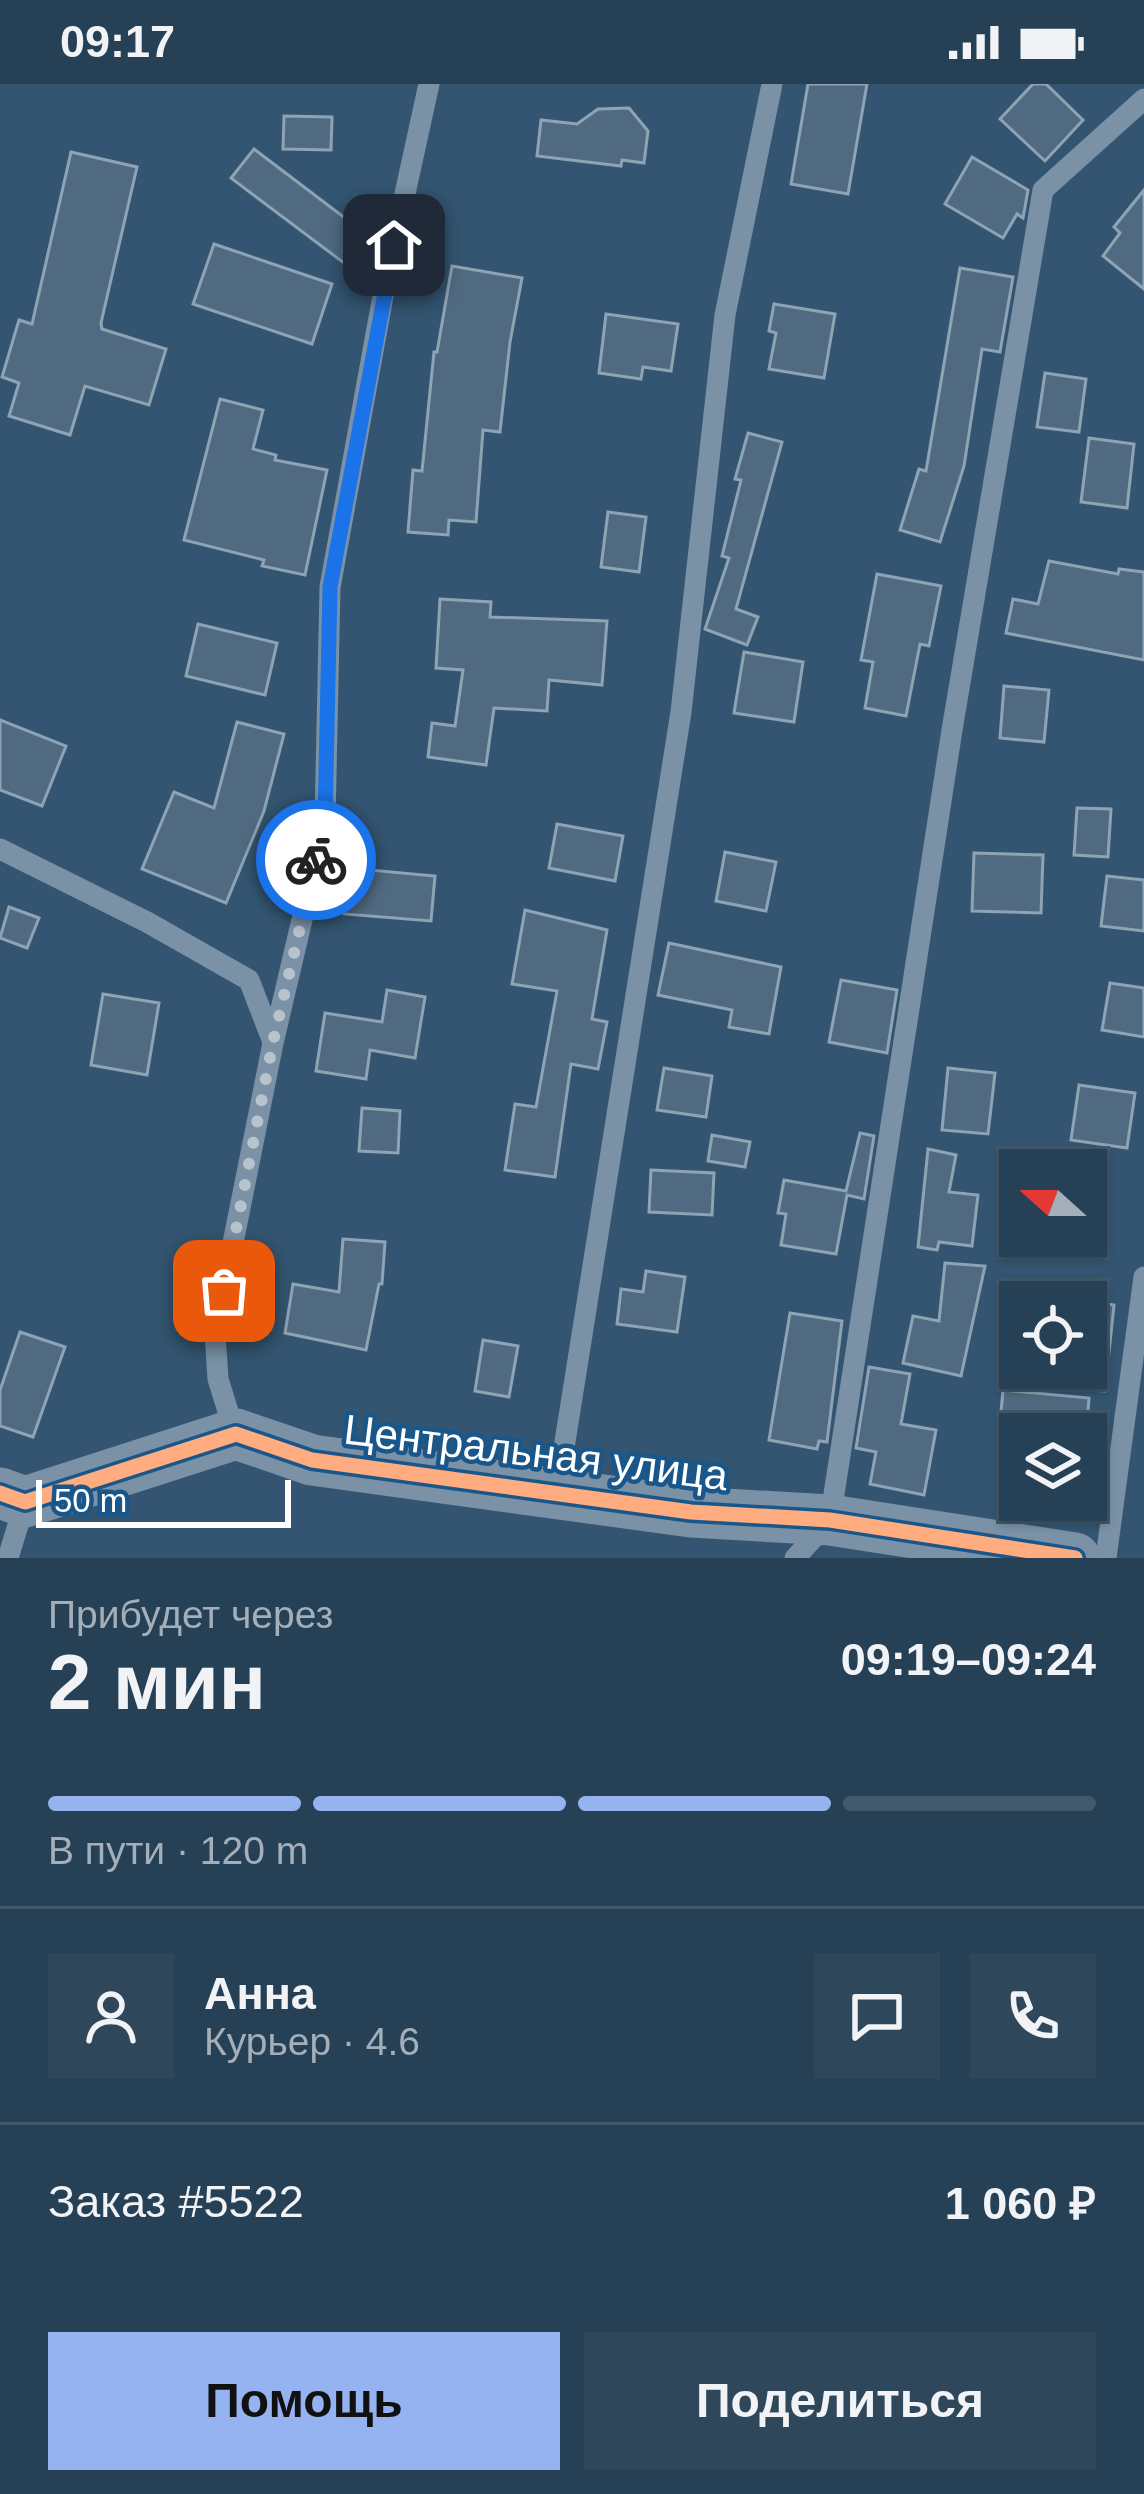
<!DOCTYPE html>
<html lang="ru">
<meta charset="utf-8">
<style>
body{margin:0;font-family:Arial,sans-serif;background:#2e475b;color:#f1f3f6;height:100vh;display:flex;flex-direction:column;font-size:45px;white-space:nowrap}
*{box-sizing:border-box;margin:0}
p{font-size:39px;color:#a4afb9}
.icon{flex:none;width:66px;height:66px;fill:none;stroke:currentColor;stroke-width:2;stroke-linecap:round;stroke-linejoin:round}
.map{position:relative;height:1474px;overflow:hidden}
.drawer{display:flex;flex-direction:column;background:#264055;flex:1}
.drawer>*{flex:none}
.needle{width:78px;rotate:291deg}
.tools{position:absolute;left:999px;top:1065px;display:grid;gap:24px}
.tools a{display:grid;place-items:center;width:108px;height:108px;border-radius:0px;background:#264055;box-shadow:0 3px 9px #0004,0 0 0 3px #42596c;font-size:60px}
.scale{position:absolute;left:36px;bottom:30px;width:255px;box-sizing:border-box;padding-left:12px;border:6px solid #fff;border-top:0;font-size:33px;line-height:42px;white-space:nowrap;color:#fff;-webkit-text-stroke:9px #19578b;paint-order:stroke}
.pin{position:absolute;display:grid;place-items:center;width:102px;height:102px;color:#fff;margin:-51px;border-radius:24px;box-shadow:0 6px 18px #0006}
.courier{position:absolute;display:grid;place-items:center;width:120px;height:120px;margin:-60px;border:9px solid #1a73e8;border-radius:50%;background:#fff;color:#222;box-shadow:0 3px 15px #0007}
.summary em{font-style:normal;font-weight:700}
.summary div{display:flex;flex-direction:column-reverse}
.summary{display:flex;align-items:center;justify-content:space-between;height:204px;padding:0 48px}
h1{font-size:78px;font-weight:700;line-height:90px}
.bar{display:grid;grid-template-columns:repeat(4,1fr);gap:18px 12px;align-content:center;height:144px;padding:0 48px}
.bar i{height:15px;border-radius:9px;background:#42596c}
.bar .selected{background:#95b2f1}
.bar p{grid-column:span 4}
.line{display:flex;align-items:center;gap:30px;padding:0 48px;border-top:3px solid #42596c}
.line div{flex:1}
.round{display:grid;place-items:center;flex:none;width:126px;height:126px;border-radius:0px;background:#2e475b}
.button{display:flex;gap:24px;margin-top:auto;padding:24px 48px}
.button a{flex:1;height:138px;border-radius:0px;background:#95b2f1;color:#111;font-size:48px;font-weight:700;line-height:138px;text-align:center}
.button a+a{background:#2e475b;color:#f1f3f6}
.status{display:flex;justify-content:space-between;align-items:center;height:84px;padding:0 60px;background:#264055;direction:ltr}
.status svg{height:33px;fill:currentColor}
.map>svg:first-child{display:block}
.building{fill:#506b81;stroke:#8ea3b4;stroke-width:3}
.lines{fill:none;stroke-linecap:round;stroke-linejoin:round}
.service{stroke:#7a91a6;stroke-width:21}
.tertiary{stroke:#7a91a6;stroke-width:51}
.cycleway-casing{stroke:#19578b;stroke-width:22}
.cycleway{stroke:#ffac80;stroke-width:15}
.done{stroke:#b8c4cd;stroke-width:12;stroke-dasharray:0 21.6}
.route{stroke:#1a73e8;stroke-width:15}
.labels{text-anchor:middle;stroke-width:9;stroke-linejoin:round;paint-order:stroke}
.street-label{font-size:42px;fill:#fff;stroke:#19578b}
</style>
<div class="status"><b>09:17</b><svg viewBox="0 0 49 12"><path d="M0 12V9h3v3zM5 12V6h3v6zM10 12V3h3v9zM15 12V0h3v12zM26 1h20v11H26zM47 4h2v5h-2z"/></svg></div>
<div class="map">
<svg width="1144" height="1474" viewBox="0 0 1144 1474">
<rect width="100%" height="100%" fill="#335571"/>
<g class="building">
<path d="M 808,0 L 867,0 L 848,110 L 791,100 Z"/>
<path d="M 1033,0 L 1046,0 L 1083,36 L 1045,77 L 1000,35 Z"/>
<path d="M 629,24 L 648,47 L 644,79 L 622,76 L 621,82 L 537,72 L 541,36 L 577,40 L 598,25 Z"/>
<path d="M 284,32 L 332,33 L 331,66 L 283,65 Z"/>
<path d="M 254,65 L 370,153 L 348,182 L 231,94 Z"/>
<path d="M 71,68 L 137,83 L 101,239 L 102,245 L 166,265 L 149,321 L 85,302 L 70,351 L 9,332 L 19,299 L 2,293 L 19,236 L 32,240 Z"/>
<path d="M 972,73 L 1028,106 L 1023,134 L 1017,130 L 1003,154 L 945,120 Z"/>
<path d="M 1144,106 L 1144,205 L 1103,172 L 1120,149 L 1114,143 Z"/>
<path d="M 214,160 L 332,200 L 312,260 L 193,220 Z"/>
<path d="M 452,182 L 522,194 L 510,258 L 500,348 L 483,346 L 476,438 L 449,436 L 448,451 L 408,448 L 413,386 L 422,387 L 434,268 L 437,268 Z"/>
<path d="M 960,184 L 1013,193 L 1000,268 L 982,265 L 964,382 L 940,458 L 900,446 L 919,385 L 926,387 Z"/>
<path d="M 774,220 L 835,230 L 824,294 L 769,285 L 776,249 L 769,247 Z"/>
<path d="M 606,230 L 678,240 L 671,287 L 643,283 L 641,295 L 599,289 Z"/>
<path d="M 1045,289 L 1086,295 L 1079,348 L 1037,343 Z"/>
<path d="M 220,315 L 263,326 L 253,365 L 276,371 L 275,376 L 327,386 L 305,491 L 262,482 L 264,476 L 184,456 Z"/>
<path d="M 748,349 L 782,358 L 736,525 L 758,533 L 747,561 L 705,545 L 729,474 L 722,472 L 741,396 L 735,395 Z"/>
<path d="M 1089,354 L 1134,360 L 1127,424 L 1081,418 Z"/>
<path d="M 608,428 L 646,433 L 639,488 L 601,483 Z"/>
<path d="M 1049,477 L 1118,490 L 1119,485 L 1144,488 L 1144,576 L 1006,549 L 1013,515 L 1038,520 Z"/>
<path d="M 877,490 L 941,502 L 929,562 L 920,560 L 906,632 L 865,624 L 873,578 L 861,576 Z"/>
<path d="M 440,515 L 491,518 L 490,533 L 607,537 L 602,601 L 549,596 L 547,627 L 494,624 L 486,681 L 428,673 L 432,639 L 455,642 L 463,586 L 436,584 Z"/>
<path d="M 198,540 L 277,559 L 265,611 L 186,592 Z"/>
<path d="M 744,568 L 803,578 L 794,638 L 734,629 Z"/>
<path d="M 1004,602 L 1049,606 L 1044,658 L 1000,654 Z"/>
<path d="M 0,636 L 66,662 L 42,722 L 0,706 Z"/>
<path d="M 237,638 L 284,650 L 264,727 L 226,819 L 142,785 L 174,708 L 214,724 Z"/>
<path d="M 1077,724 L 1111,725 L 1108,773 L 1074,771 Z"/>
<path d="M 557,740 L 623,752 L 615,797 L 549,784 Z"/>
<path d="M 725,768 L 776,778 L 766,827 L 716,817 Z"/>
<path d="M 974,769 L 1043,771 L 1041,829 L 972,827 Z"/>
<path d="M 348,784 L 435,792 L 431,837 L 344,830 Z"/>
<path d="M 1107,792 L 1144,796 L 1144,847 L 1101,842 Z"/>
<path d="M 9,823 L 39,834 L 27,864 L 0,854 Z"/>
<path d="M 525,826 L 607,846 L 592,935 L 607,938 L 598,985 L 571,980 L 555,1093 L 505,1086 L 515,1020 L 536,1023 L 557,907 L 512,900 Z"/>
<path d="M 669,859 L 781,883 L 769,950 L 729,943 L 732,926 L 658,911 Z"/>
<path d="M 841,896 L 897,906 L 887,969 L 829,958 Z"/>
<path d="M 1110,899 L 1144,904 L 1144,953 L 1102,946 Z"/>
<path d="M 387,906 L 425,913 L 415,974 L 370,966 L 366,995 L 316,987 L 325,929 L 382,938 Z"/>
<path d="M 103,910 L 159,919 L 147,991 L 91,981 Z"/>
<path d="M 664,984 L 712,992 L 706,1033 L 657,1026 Z"/>
<path d="M 948,984 L 995,989 L 988,1050 L 942,1046 Z"/>
<path d="M 1079,1001 L 1135,1009 L 1127,1064 L 1071,1056 Z"/>
<path d="M 362,1024 L 400,1027 L 398,1069 L 359,1067 Z"/>
<path d="M 860,1049 L 874,1052 L 864,1115 L 847,1111 L 836,1170 L 781,1161 L 786,1130 L 778,1129 L 784,1096 L 846,1107 Z"/>
<path d="M 712,1051 L 750,1058 L 745,1083 L 708,1077 Z"/>
<path d="M 928,1065 L 956,1071 L 949,1108 L 978,1111 L 972,1162 L 939,1158 L 937,1166 L 918,1163 Z"/>
<path d="M 651,1086 L 714,1089 L 712,1131 L 649,1128 Z"/>
<path d="M 343,1155 L 385,1158 L 382,1200 L 379,1200 L 366,1266 L 285,1249 L 293,1200 L 339,1208 Z"/>
<path d="M 945,1179 L 985,1182 L 961,1292 L 903,1279 L 913,1232 L 939,1237 Z"/>
<path d="M 646,1187 L 685,1193 L 677,1248 L 617,1240 L 621,1205 L 643,1208 Z"/>
<path d="M 1086,1217 L 1114,1221 L 1105,1307 L 1086,1306 Z"/>
<path d="M 790,1229 L 842,1237 L 827,1358 L 819,1357 L 817,1365 L 769,1356 Z"/>
<path d="M 20,1248 L 65,1263 L 33,1353 L 0,1342 L 0,1306 Z"/>
<path d="M 483,1256 L 518,1262 L 509,1313 L 475,1307 Z"/>
<path d="M 869,1283 L 910,1290 L 901,1340 L 936,1346 L 924,1411 L 870,1400 L 876,1368 L 856,1364 Z"/>
<path d="M 1003,1306 L 1089,1314 L 1086,1350 L 999,1350 Z"/>
</g>
<g class="lines">
<g class="service">
<path d="M 0,765 L 147,838 L 249,896 L 273,958"/>
<path d="M 235,1350 L 218,1295 L 215,1249 L 273,959 L 325,738 L 330,503 L 385,201 L 429,0"/>
<path d="M 557,1408 L 681,628 L 725,231 L 772,0"/>
<path d="M 8,1474 L 25,1418"/>
<path d="M 795,1474 L 830,1436 L 952,646 L 1043,106 L 1144,15"/>
<path d="M 1106,1474 L 1144,1193"/>
</g>
<path class="tertiary" d="M 0,1409 L 25,1418 L 236,1350 L 312,1376 L 691,1428 L 830,1436 L 1075,1474"/>
<g class="cycleway-casing">
<path id="cycleway" d="M 0,1409 L 25,1418 L 236,1350 L 312,1376 L 691,1428 L 830,1436 L 1075,1474"/>
</g>
<use href="#cycleway" class="cycleway"/>
</g>
<g class="lines">
<path class="done" d="M 224,1207 L 273,958 L 316,776"/>
<path class="route" d="M 316,776 L 325,738 L 330,503 L 394,161"/>
</g>
<g class="labels">
<g class="street-label">
<text transform="translate(536 1368) rotate(7)" y="15">Центральная улица</text>
</g>
</g>
</svg>
<div class="tools">
<a><svg class="needle" viewBox="-14 -14 28 28"><path d="M0-13l5 13h-10z" fill="#e53935"/><path d="M0 13l5-13h-10z" fill="#a4afb9"/></svg></a>
<a><svg class="icon" aria-label="locate" viewBox="0 0 24 24"><circle cx="12" cy="12" r="6"/><path d="M12 2v4M12 18v4M2 12h4M18 12h4"/></svg></a>
<a><svg class="icon" aria-label="layers" viewBox="0 0 24 24"><path d="M12 4l9 5-9 5-9-5zM3 14l9 5 9-5"/></svg></a>
</div>
<div class="scale">50 m</div>
<div class="pin" style="left:224px;top:1207px;background:#ea580c"><svg class="icon" aria-label="bag" viewBox="0 0 24 24"><path d="M5 8h14l-1 12H6zM9 8a3 3 0 0 1 6 0"/></svg></div>
<div class="pin" style="left:394px;top:161px;background:#1f2937"><svg class="icon" aria-label="home" viewBox="0 0 24 24"><path d="M3 11l9-7 9 7M6 9v11h12V9"/></svg></div>
<div class="courier" style="left:316px;top:776px"><svg class="icon" aria-label="bike" viewBox="0 0 24 24"><circle cx="6" cy="16" r="4"/><circle cx="18" cy="16" r="4"/><path d="M6 16l4-8h5l3 8M10 8l3 8H6M13 5h3"/></svg></div>
</div>
<section class="drawer">
<div class="summary"><div><h1>2 мин</h1><p>Прибудет через</p></div><em>09:19–09:24</em></div>
<div class="bar"><i class="selected"></i><i class="selected"></i><i class="selected"></i><i></i><p>В пути · 120 m</p></div>
<div class="line" style="height:216px"><a class="round"><svg class="icon" aria-label="person" viewBox="0 0 24 24"><circle cx="12" cy="8" r="4"/><path d="M4 21q1-7 8-7t8 7"/></svg></a><div><b>Анна</b><p>Курьер · 4.6</p></div><a class="round"><svg class="icon" aria-label="chat" viewBox="0 0 24 24"><path d="M4 5h16v11H9l-5 4z"/></svg></a><a class="round"><svg class="icon" aria-label="phone" viewBox="0 0 24 24"><path d="M5 4h4l2 5-3 2q2 4 5 5l2-3 5 2v4C11 20 4 13 5 4z"/></svg></a></div>
<div class="line" style="height:156px"><div>Заказ #5522</div><b>1 060 ₽</b></div>
<div class="button"><a>Помощь</a><a>Поделиться</a></div>
</section>
